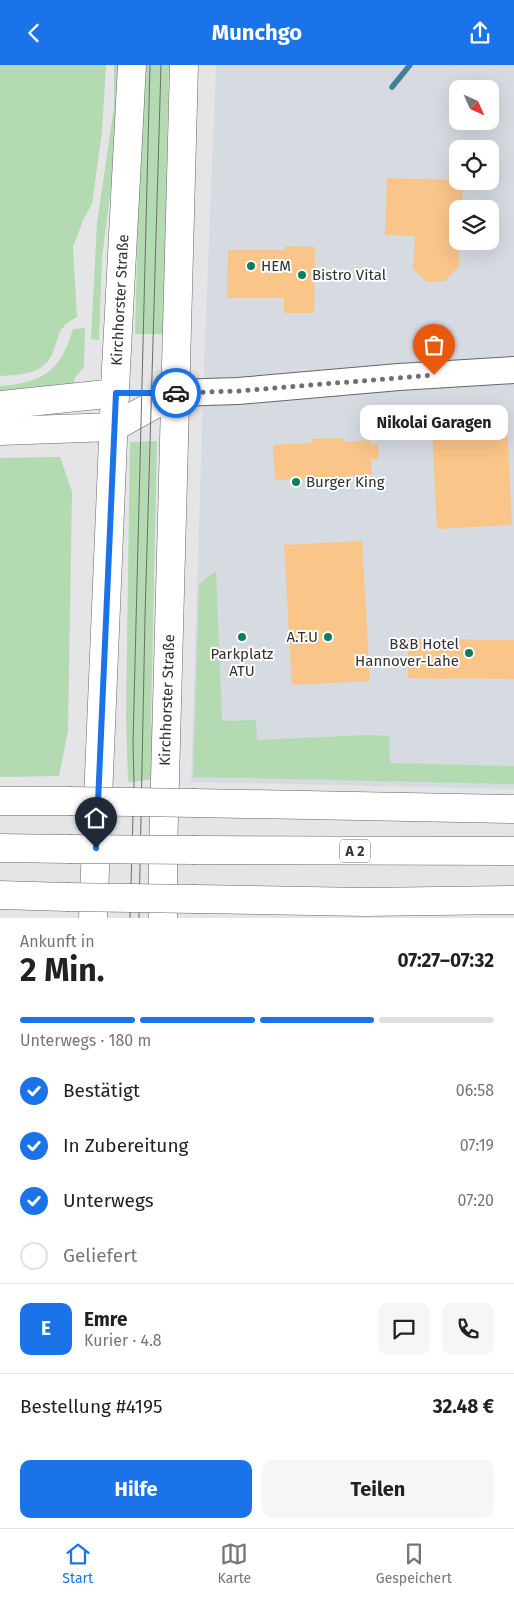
<!DOCTYPE html>
<html lang="de">
<meta charset="utf-8">
<style>
body{margin:0;font-family:"Fira Sans",sans-serif;background:#f6f6f6;color:#222;height:100vh;display:flex;flex-direction:column;font-size:19px;white-space:nowrap}
*{box-sizing:border-box;margin:0}
p{font-size:16px;color:#767676}
.icon{flex:none;width:28px;height:28px;fill:none;stroke:currentColor;stroke-width:2;stroke-linecap:round;stroke-linejoin:round}
.map{position:relative;height:853px;overflow:hidden}
.side{display:flex;flex-direction:column;background:#fff;flex:1}
.side>*{flex:none}
.needle{width:32px;rotate:135deg}
.fabs{position:absolute;left:449px;top:15px;display:grid;gap:10px}
.fabs a{display:grid;place-items:center;width:50px;height:50px;border-radius:10px;background:#fff;box-shadow:0 5px 20px #0002;font-size:25px}
.pin{position:absolute;display:grid;place-items:center;width:42px;height:42px;color:#fff;margin:-51px -21px;border-radius:50% 50% 50% 0;rotate:-45deg;box-shadow:0 0 5px #0007}
.pin .icon{rotate:45deg}
.courier{position:absolute;display:grid;place-items:center;width:50px;height:50px;margin:-25px;border:4px solid #1a73e8;border-radius:50%;background:#fff;color:#222;box-shadow:0 1px 6px #0007}
.bubble{position:absolute;height:35px;border-radius:10px;background:#fff;box-shadow:0 5px 20px #0002;font-size:16px;font-weight:700;line-height:35px;text-align:center}
.head em{font-style:normal;font-weight:700}
.head div{display:flex;flex-direction:column-reverse}
.head{display:flex;align-items:center;justify-content:space-between;height:85px;padding:0 20px}
h1{font-size:32px;font-weight:700;line-height:38px}
.bar{display:grid;grid-template-columns:repeat(4,1fr);gap:8px 5px;align-content:center;height:60px;padding:0 20px}
.bar i{height:6px;border-radius:4px;background:#e0e0e0}
.bar .current{background:#1a73e8}
.bar p{grid-column:span 4}
.line{display:flex;align-items:center;gap:12px;padding:0 20px;border-top:1px solid #e0e0e0}
.line div{flex:1}
.round{display:grid;place-items:center;flex:none;width:52px;height:52px;border-radius:10px;background:#f6f6f6}
ol{padding:0 20px;list-style:none}
li{display:flex;align-items:center;gap:15px;height:55px}
li p{margin-inline-start:auto}
li .icon{padding:5px;border-radius:50%;background:#1a73e8;color:#fff;stroke-width:4}
li:last-child{color:#767676}
li i{width:28px;height:28px;border:2px solid #e0e0e0;border-radius:50%}
.button{display:flex;gap:10px;margin-top:auto;padding:10px 20px}
.button a{flex:1;height:58px;border-radius:10px;background:#1a73e8;color:#fff;font-size:20px;font-weight:700;line-height:58px;text-align:center}
.button a+a{background:#f6f6f6;color:#222}
header{display:flex;justify-content:space-between;align-items:center;height:65px;padding:0 20px;background:#1a73e8;color:#fff;font-size:22px;font-weight:700}
.menu{display:flex;justify-content:space-around;align-items:center;height:70px;border-top:1px solid #e0e0e0;background:#fff;font-size:14px;color:#767676}
.menu a{display:grid;justify-items:center;gap:2px}
.menu .current{color:#1a73e8}
.map>svg:first-child{display:block}
.built{fill:#d6dae1;fill-rule:evenodd}
.green{fill:#b3dab1}
.lines{fill:none;stroke-linecap:round;stroke-linejoin:round}
.stream{stroke:#418097;stroke-width:5.5}
.building{fill:#f9c588}
.minor-casing{stroke:#656667;stroke-width:28}
.major-casing{stroke:#656667;stroke-width:29}
.highway-casing{stroke:#656667;stroke-width:29}
.minor{stroke:#fff;stroke-width:26}
.major{stroke:#fff;stroke-width:28}
.highway{stroke:#fff;stroke-width:28}
.tram{stroke:#6d6d6e;stroke-width:1}
.highway-bridge-casing{stroke:#656667;stroke-width:29;stroke-linecap:butt}
.highway-bridge{stroke:#fff;stroke-width:28}
.done{stroke:#707071;stroke-width:5;stroke-dasharray:0 9}
.route{stroke:#1a73e8;stroke-width:6}
.poi-dot{fill:#0c7e5a;stroke:#fff;stroke-width:2}
.labels{text-anchor:middle;stroke-width:4;stroke-linejoin:round;paint-order:stroke}
.shield{fill:#fff;stroke:#6f6f6f;stroke-width:1}
.shield-label{font-size:14px;font-weight:bold;fill:#313131}
.poi-label{font-size:15px;fill:#313131;stroke:#fff;text-anchor:start}
.street-label{font-size:15px;fill:#313131;stroke:#fff}
</style>
<header><svg class="icon" aria-label="back" viewBox="0 0 24 24"><path d="M15 5l-7 7 7 7"/></svg>Munchgo<svg class="icon" aria-label="share" viewBox="0 0 24 24"><path d="M12 15V3M7 8l5-5 5 5M5 13v7h14v-7"/></svg></header>
<div class="map">
<svg width="514" height="853" viewBox="0 0 514 853">
<rect width="100%" height="100%" fill="#e5e5e7"/>
<path class="built" d="M 216,0 L 514,0 L 514,724 L 191,717 L 204,301 ZM 458,24 L 490,24 L 490,56 L 458,56 ZM 458,84 L 490,84 L 490,116 L 458,116 ZM 458,144 L 490,144 L 490,176 L 458,176 Z"/>
<g class="green">
<path d="M 0,0 L 106,0 L 102,66 L 92,139 L 84,153 L 73,182 L 77,252 C 53,263 60,280 48,296 C 37,310 15,310 0,311 Z"/>
<path d="M 114,0 L 122,0 L 115,90 L 102,193 L 99,275 L 91,274 L 97,158 L 114,42 Z"/>
<path d="M 142,0 L 169,0 L 163,269 L 135,269 Z"/>
<path d="M 85,263 L 84,302 L 74,314 L 74,322 L 0,334 L 0,321 C 42,318 61,306 73,264 Z"/>
<path d="M 157,376 L 151,654 L 158,714 L 128,717 L 126,650 L 130,377 Z"/>
<path d="M 60,392 L 72,427 L 68,666 L 59,711 L 0,712 L 0,393 Z"/>
<path d="M 216,506 L 222,656 L 256,655 L 257,675 L 366,670 L 389,671 L 390,698 L 514,701 L 514,719 L 193,712 L 199,519 Z"/>
</g>
<g class="lines">
<path class="stream" d="M 392,22 L 410,0"/>
</g>
<g class="building">
<path d="M 387,113 L 458,115 L 458,116 L 463,116 L 462,144 L 458,144 L 459,201 L 445,216 L 427,217 L 413,204 L 415,171 L 385,170 Z"/>
<path d="M 285,181 L 315,182 L 314,248 L 284,248 L 284,233 L 227,233 L 228,185 L 285,185 Z"/>
<path d="M 507,358 L 512,460 L 437,464 L 432,362 Z"/>
<path d="M 343,373 L 343,377 L 370,375 L 370,380 L 378,379 L 379,394 L 371,394 L 372,410 L 275,415 L 273,380 L 312,378 L 312,374 Z"/>
<path d="M 362,476 L 370,616 L 292,620 L 284,480 Z"/>
<path d="M 408,574 L 514,575 L 514,614 L 449,613 L 449,614 L 408,613 Z"/>
</g>
<g class="lines">
<g class="minor-casing">
<path id="minor" d="M 175,328 L 238,326 L 399,312 L 514,305"/>
</g>
<g class="major-casing">
<g id="major">
<path d="M 114,362 L 175,328"/>
<path d="M 93,853 L 116,303 L 132,0"/>
<path d="M 163,853 L 163,790 L 184,0"/>
</g>
</g>
<g class="highway-casing">
<g id="highway">
<path d="M 0,340 L 116,328"/>
<path d="M 0,366 L 114,362"/>
<path d="M 0,736 L 69,736"/>
<path d="M 195,738 L 514,744"/>
<path d="M 0,783 L 69,784"/>
<path d="M 195,785 L 514,786"/>
<path d="M 0,830 L 67,832"/>
<path d="M 195,834 L 364,837 L 514,835"/>
</g>
</g>
<use href="#minor" class="minor"/>
<use href="#major" class="major"/>
<use href="#highway" class="highway"/>
<g class="tram">
<path d="M 130,853 L 134,718 L 133,678 L 150,0"/>
<path d="M 139,853 L 145,552 L 161,0"/>
</g>
<g class="highway-bridge-casing">
<g id="highway-bridge">
<path d="M 69,736 L 195,738"/>
<path d="M 69,784 L 195,785"/>
<path d="M 67,832 L 195,834"/>
</g>
</g>
<use href="#highway-bridge" class="highway-bridge"/>
</g>
<g class="lines">
<path class="done" d="M 176,328 L 238,326 L 434,310"/>
<path class="route" d="M 96,783 L 116,328 L 176,328"/>
</g>
<g class="poi-dot">
<circle cx="251" cy="201" r="5"/>
<circle cx="302" cy="210" r="5"/>
<circle cx="296" cy="417" r="5"/>
<circle cx="242" cy="572" r="5"/>
<circle cx="328" cy="572" r="5"/>
<circle cx="469" cy="588" r="5"/>
</g>
<g class="labels">
<rect class="shield" x="340" y="774.5" width="30" height="23" rx="4"/>
<g class="shield-label">
<text x="355" y="791">A 2</text>
</g>
<g class="poi-label">
<text x="261" y="206">HEM</text>
<text x="312" y="215">Bistro Vital</text>
<text x="306" y="422">Burger King</text>
<text x="318" y="577" text-anchor="end">A.T.U</text>
<text x="459" y="584" text-anchor="end">B&amp;B Hotel<tspan x="459" dy="17">Hannover-Lahe</tspan></text>
<text x="242" y="594" text-anchor="middle">Parkplatz<tspan x="242" dy="17">ATU</tspan></text>
</g>
<g class="street-label">
<text transform="translate(120 235) rotate(-87)" y="5">Kirchhorster Straße</text>
<text transform="translate(167 635) rotate(-88)" y="5">Kirchhorster Straße</text>
</g>
</g>
</svg>
<div class="fabs">
<a><svg class="needle" viewBox="-14 -14 28 28"><path d="M0-13l5 13h-10z" fill="#e53935"/><path d="M0 13l5-13h-10z" fill="#767676"/></svg></a>
<a><svg class="icon" aria-label="locate" viewBox="0 0 24 24"><circle cx="12" cy="12" r="6"/><path d="M12 2v4M12 18v4M2 12h4M18 12h4"/></svg></a>
<a><svg class="icon" aria-label="layers" viewBox="0 0 24 24"><path d="M12 4l9 5-9 5-9-5zM3 14l9 5 9-5"/></svg></a>
</div>
<div class="pin" style="left:434px;top:310px;background:#ea580c"><svg class="icon" aria-label="bag" viewBox="0 0 24 24"><path d="M5 8h14l-1 12H6zM9 8a3 3 0 0 1 6 0"/></svg></div>
<div class="pin" style="left:96px;top:783px;background:#1f2937"><svg class="icon" aria-label="home" viewBox="0 0 24 24"><path d="M3 11l9-7 9 7M6 9v11h12V9"/></svg></div>
<div class="courier" style="left:176px;top:328px"><svg class="icon" aria-label="car" viewBox="0 0 24 24"><path d="M5 17H2v-5l4-1 3-4h7l3 4 3 1v5h-3M9 17h6M6 11h13"/><circle cx="7" cy="17" r="2"/><circle cx="17" cy="17" r="2"/></svg></div>
<div class="bubble" style="left:360px;top:340px;width:148px">Nikolai Garagen</div>
</div>
<section class="side">
<div class="head"><div><h1>2 Min.</h1><p>Ankunft in</p></div><em>07:27–07:32</em></div>
<div class="bar"><i class="current"></i><i class="current"></i><i class="current"></i><i></i><p>Unterwegs · 180 m</p></div>
<ol>
<li><svg class="icon" aria-label="check" viewBox="0 0 24 24"><path d="M5 12l5 5 9-10"/></svg>Bestätigt<p>06:58</p></li>
<li><svg class="icon" aria-label="check" viewBox="0 0 24 24"><path d="M5 12l5 5 9-10"/></svg>In Zubereitung<p>07:19</p></li>
<li><svg class="icon" aria-label="check" viewBox="0 0 24 24"><path d="M5 12l5 5 9-10"/></svg>Unterwegs<p>07:20</p></li>
<li><i></i>Geliefert</li>
</ol>
<div class="line" style="height:90px"><b class="round" style="background:#1a73e8;color:#fff">E</b><div><b>Emre</b><p>Kurier · 4.8</p></div><a class="round"><svg class="icon" aria-label="chat" viewBox="0 0 24 24"><path d="M4 5h16v11H9l-5 4z"/></svg></a><a class="round"><svg class="icon" aria-label="phone" viewBox="0 0 24 24"><path d="M5 4h4l2 5-3 2q2 4 5 5l2-3 5 2v4C11 20 4 13 5 4z"/></svg></a></div>
<div class="line" style="height:65px"><div>Bestellung #4195</div><b>32.48 €</b></div>
<div class="button"><a>Hilfe</a><a>Teilen</a></div>
</section>
<nav class="menu">
<a class="current"><svg class="icon" aria-label="home" viewBox="0 0 24 24"><path d="M3 11l9-7 9 7M6 9v11h12V9"/></svg>Start</a>
<a><svg class="icon" aria-label="map" viewBox="0 0 24 24"><path d="M3 6l6-2 6 2 6-2v14l-6 2-6-2-6 2zM9 4v14M15 6v14"/></svg>Karte</a>
<a><svg class="icon" aria-label="saved" viewBox="0 0 24 24"><path d="M7 4h10v16l-5-4-5 4z"/></svg>Gespeichert</a>
</nav>
